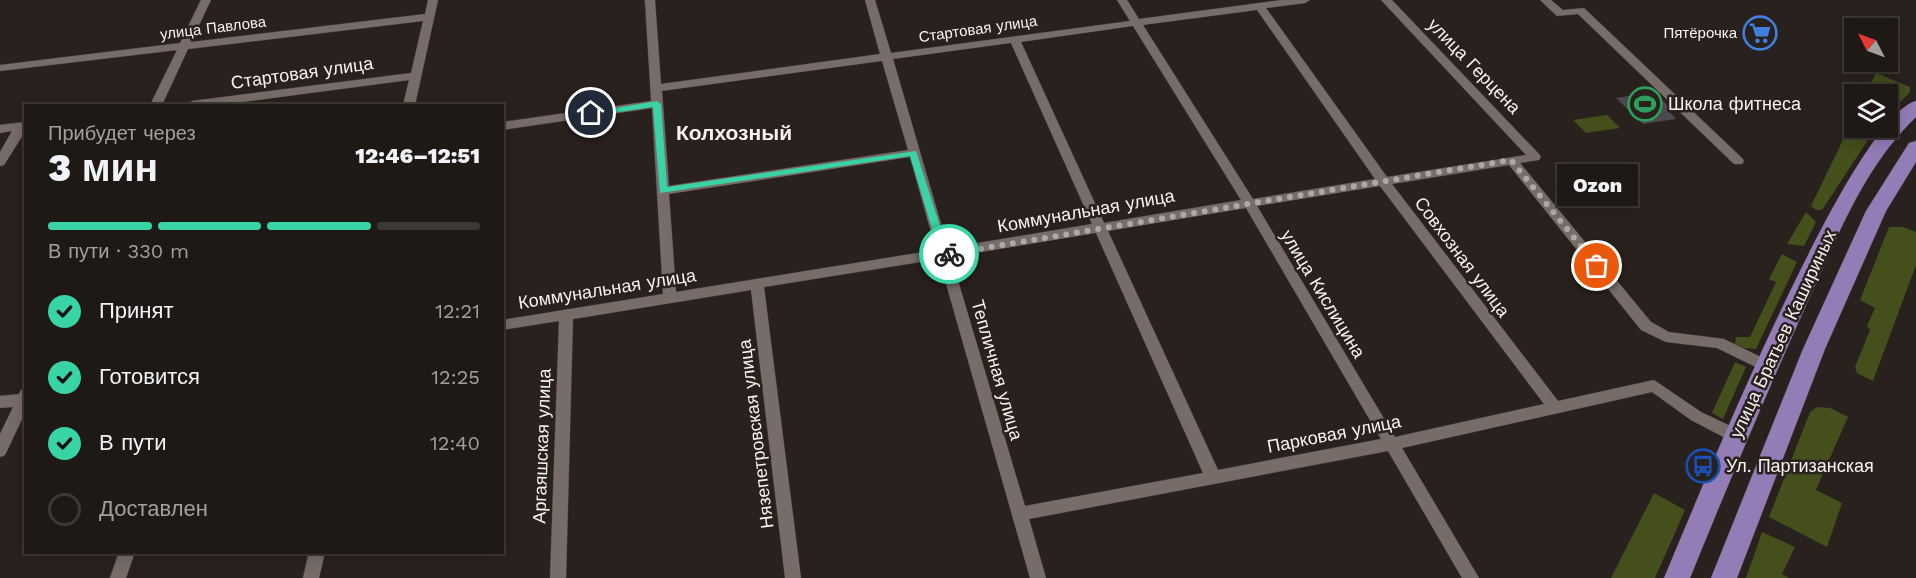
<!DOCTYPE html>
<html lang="ru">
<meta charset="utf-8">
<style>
body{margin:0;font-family:"Work Sans",sans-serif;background:#2c2623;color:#f1f3f6;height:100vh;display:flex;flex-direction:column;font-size:22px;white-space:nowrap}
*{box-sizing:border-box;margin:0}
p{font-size:20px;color:#a1a0a1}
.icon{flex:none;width:33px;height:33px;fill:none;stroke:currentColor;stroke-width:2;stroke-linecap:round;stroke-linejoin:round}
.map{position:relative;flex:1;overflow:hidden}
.details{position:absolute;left:24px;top:104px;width:480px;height:450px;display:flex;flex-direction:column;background:#1f1916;border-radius:0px;box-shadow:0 3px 15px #0003,0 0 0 2px #3c3835}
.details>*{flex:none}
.needle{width:39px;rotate:312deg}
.tools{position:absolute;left:1844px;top:18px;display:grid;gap:12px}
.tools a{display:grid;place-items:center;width:54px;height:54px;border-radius:0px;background:#1f1916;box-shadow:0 3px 15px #0003,0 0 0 2px #3c3835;font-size:30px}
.pin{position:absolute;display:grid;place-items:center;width:51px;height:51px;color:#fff;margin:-26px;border:3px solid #fff;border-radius:50%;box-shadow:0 2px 6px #0007}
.courier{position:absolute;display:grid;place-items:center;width:60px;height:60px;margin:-30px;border:4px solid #38d4a6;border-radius:50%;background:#fff;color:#222;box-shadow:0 2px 8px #0007}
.bubble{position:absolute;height:42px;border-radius:0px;background:#1f1916;box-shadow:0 3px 15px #0003,0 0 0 2px #3c3835;font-size:20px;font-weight:800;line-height:42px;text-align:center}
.head em{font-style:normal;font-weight:800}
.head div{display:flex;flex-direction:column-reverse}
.head{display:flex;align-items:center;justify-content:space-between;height:102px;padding:0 24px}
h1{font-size:39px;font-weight:800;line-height:45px}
.bar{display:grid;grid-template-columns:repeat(4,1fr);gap:9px 6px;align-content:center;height:72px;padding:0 24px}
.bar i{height:8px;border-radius:4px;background:#3c3835}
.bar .active{background:#38d4a6}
.bar p{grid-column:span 4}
ol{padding:0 24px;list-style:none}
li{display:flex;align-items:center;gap:18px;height:66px}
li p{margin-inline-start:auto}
li .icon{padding:6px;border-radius:50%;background:#38d4a6;color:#111;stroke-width:4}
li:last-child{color:#a1a0a1}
li i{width:33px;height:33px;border:3px solid #3c3835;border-radius:50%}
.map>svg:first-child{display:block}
.green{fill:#444f1c}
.building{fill:#4b4952}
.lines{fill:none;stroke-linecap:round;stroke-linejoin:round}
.minor-casing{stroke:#453d3b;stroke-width:1}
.primary-casing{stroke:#453d3b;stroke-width:1}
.minor{fill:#776c68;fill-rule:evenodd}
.primary{fill:#947cb6;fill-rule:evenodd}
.route{fill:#38d4a6}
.done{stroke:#b0a8a6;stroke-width:6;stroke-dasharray:0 10.8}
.labels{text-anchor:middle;stroke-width:5;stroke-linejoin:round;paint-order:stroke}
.far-street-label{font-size:15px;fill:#f8f1ef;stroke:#29211d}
.far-poi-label{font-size:15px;fill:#f8f1ef;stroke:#29211d;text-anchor:end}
.street-label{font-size:18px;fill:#f8f1ef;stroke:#29211d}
.poi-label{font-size:18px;fill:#f8f1ef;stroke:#29211d;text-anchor:start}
.quarter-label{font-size:21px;font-weight:bold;fill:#f8f1ef;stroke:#29211d}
</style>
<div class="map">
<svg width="1916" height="578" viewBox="0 0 1916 578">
<rect width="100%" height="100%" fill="#29211d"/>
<g class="green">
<path d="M 1876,73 L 1910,87 L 1910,92 L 1887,116 L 1887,94 L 1865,94 Z"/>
<path d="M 1607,115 L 1620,128 L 1586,133 L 1573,120 Z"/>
<path d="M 1854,117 L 1854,128 L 1876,128 L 1822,210 L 1816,210 L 1811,206 Z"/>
<path d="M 1806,212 L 1816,222 L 1804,246 L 1787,244 Z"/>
<path d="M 1889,227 L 1903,227 L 1916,232 L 1916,265 L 1873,381 L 1857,373 L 1855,367 L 1870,330 L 1867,326 L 1875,308 L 1860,300 Z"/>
<path d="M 1782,254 L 1797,262 L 1756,349 L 1744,348 L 1735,344 L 1736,337 L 1750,337 L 1776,282 L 1769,279 Z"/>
<path d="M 1735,362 L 1746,367 L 1723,419 L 1712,413 Z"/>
<path d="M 1817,407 L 1830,408 L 1848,417 L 1816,490 L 1842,503 L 1827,547 L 1769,517 L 1810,412 Z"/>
<path d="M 1654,493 L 1685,510 L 1655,578 L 1611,578 Z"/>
<path d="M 1762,532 L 1795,547 L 1782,574 L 1789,578 L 1746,578 Z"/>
</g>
<path class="building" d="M 1654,92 L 1673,111 L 1669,111 L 1676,119 L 1643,124 L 1616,98 Z"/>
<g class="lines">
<g class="minor-casing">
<g id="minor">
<path d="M 201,0 L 211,0 L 191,42 L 425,14 L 428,0 L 438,0 L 415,105 L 403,105 L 409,80 L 219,105 L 186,105 L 192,101 L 411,73 L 423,21 L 188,49 L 162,105 L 150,105 L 177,50 L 0,71 L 0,65 L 180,43 Z"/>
<path d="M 645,0 L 655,0 L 661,84 L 880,54 L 865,0 L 875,0 L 891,53 L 1130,21 L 1117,0 L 1127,0 L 1139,19 L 1282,0 L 1310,0 L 1305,3 L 1266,8 L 1387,177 L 1526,155 L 1381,0 L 1392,0 L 1539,154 L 1541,157 L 1539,160 L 1520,163 L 1651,322 L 1669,332 L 1724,339 L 1771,362 L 1773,366 L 1771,370 L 1766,372 L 1717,348 L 1666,342 L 1641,330 L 1509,165 L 1392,184 L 1558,401 L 1654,380 L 1701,412 L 1741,431 L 1744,436 L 1741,441 L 1736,442 L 1731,441 L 1691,420 L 1652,392 L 1402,448 L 1479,578 L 1462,578 L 1388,451 L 1029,519 L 1046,578 L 1030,578 L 939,259 L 764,287 L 801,578 L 785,578 L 751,290 L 573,319 L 566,578 L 550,578 L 559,321 L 502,330 L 502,320 L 663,294 L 652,108 L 502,130 L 502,122 L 651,101 ZM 1257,10 L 1375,179 L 1253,199 L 1143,25 ZM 1133,26 L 1241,200 L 1104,223 L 1021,42 ZM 1011,43 L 1092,224 L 948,248 L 893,59 ZM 882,61 L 908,150 L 669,186 L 662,91 ZM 910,157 L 936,250 L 676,292 L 669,194 ZM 1380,186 L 1544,404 L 1395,437 L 1257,206 ZM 1246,208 L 1381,439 L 1218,470 L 1108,231 ZM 1096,233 L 1203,473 L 1025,506 L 951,257 Z"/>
<path d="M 1540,0 L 1551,0 L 1563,10 L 1584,8 L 1742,158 L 1744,161 L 1742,164 L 1734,164 L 1578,14 L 1557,16 Z"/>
<path d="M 26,122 L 26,130 L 4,165 L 0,166 L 0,152 L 12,131 L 0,133 L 0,125 Z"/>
<path d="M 26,388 L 26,411 L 5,455 L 0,457 L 0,434 L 13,407 L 0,408 L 0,396 L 19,394 L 21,390 Z"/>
<path d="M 119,552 L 135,552 L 126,578 L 110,578 Z"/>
<path d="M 309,552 L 325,552 L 319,578 L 303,578 Z"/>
</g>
</g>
<g class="primary-casing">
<g id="primary">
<path d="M 1916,101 L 1916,117 C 1866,165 1840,230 1812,292 C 1769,387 1729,482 1690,578 L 1664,578 C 1697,501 1850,119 1916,101 Z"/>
<path d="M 1916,141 L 1916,162 L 1886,211 L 1825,349 L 1737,578 L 1711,578 L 1803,349 L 1866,211 L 1909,143 Z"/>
</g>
</g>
<use href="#minor" class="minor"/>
<use href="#primary" class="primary"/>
</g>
<path class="route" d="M 657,101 L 661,104 L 667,187 L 916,151 L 948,251 L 954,254 L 945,258 L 940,255 L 910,156 L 660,193 L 653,107 L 591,116 L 586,113 Z"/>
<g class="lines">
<path class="done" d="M 949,254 L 1511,160 L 1597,266"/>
</g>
<defs>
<g id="supermarket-ring" transform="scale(1.725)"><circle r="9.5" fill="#29211d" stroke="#3f7fe0" stroke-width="1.5"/><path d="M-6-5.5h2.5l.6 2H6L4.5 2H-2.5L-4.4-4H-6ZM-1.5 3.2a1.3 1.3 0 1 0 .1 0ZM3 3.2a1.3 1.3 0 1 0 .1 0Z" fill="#3f7fe0"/></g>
<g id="stadium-ring" transform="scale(1.725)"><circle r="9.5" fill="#29211d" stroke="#2e9e5b" stroke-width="1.5"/><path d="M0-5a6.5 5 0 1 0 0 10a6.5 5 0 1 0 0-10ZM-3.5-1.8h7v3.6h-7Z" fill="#2e9e5b"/></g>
<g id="bus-ring" transform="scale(1.725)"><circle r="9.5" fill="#29211d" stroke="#1a4fb4" stroke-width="1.5"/><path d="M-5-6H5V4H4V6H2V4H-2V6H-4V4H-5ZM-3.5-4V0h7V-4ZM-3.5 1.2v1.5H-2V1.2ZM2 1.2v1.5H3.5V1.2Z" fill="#1a4fb4"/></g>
</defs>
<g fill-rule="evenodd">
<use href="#supermarket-ring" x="1760" y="33"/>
<use href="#stadium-ring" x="1645" y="104"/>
<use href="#bus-ring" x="1703" y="466"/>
</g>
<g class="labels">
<g class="far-street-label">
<text transform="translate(213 28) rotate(-7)" y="5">улица Павлова</text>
<text transform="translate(978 29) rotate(-8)" y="5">Стартовая улица</text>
</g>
<g class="far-poi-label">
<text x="1737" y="38">Пятёрочка</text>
</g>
<g class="street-label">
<text transform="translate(1474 66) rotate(46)" y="6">улица Герцена</text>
<text transform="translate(302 73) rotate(-8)" y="6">Стартовая улица</text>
<text transform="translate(1086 211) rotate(-10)" y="6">Коммунальная улица</text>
<text transform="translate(1462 257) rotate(53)" y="6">Совхозная улица</text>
<text transform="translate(607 289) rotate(-9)" y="6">Коммунальная улица</text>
<text transform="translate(1323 294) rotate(59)" y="6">улица Кислицина</text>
<text transform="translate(1783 334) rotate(-65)" y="6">улица Братьев Кашириных</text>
<text transform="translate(997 370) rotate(74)" y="6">Тепличная улица</text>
<text transform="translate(756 434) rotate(-97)" y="6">Нязепетровская улица</text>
<text transform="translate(1334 434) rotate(-11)" y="6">Парковая улица</text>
<text transform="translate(542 446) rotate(-88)" y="6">Аргаяшская улица</text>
</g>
<g class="poi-label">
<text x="1668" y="110">Школа фитнеса</text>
<text x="1726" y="472">Ул. Партизанская</text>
</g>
<g class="quarter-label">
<text x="734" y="140">Колхозный</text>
</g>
</g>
</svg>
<div class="tools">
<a><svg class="needle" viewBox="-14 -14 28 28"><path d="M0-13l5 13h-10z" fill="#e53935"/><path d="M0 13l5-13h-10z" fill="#a1a0a1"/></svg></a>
<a><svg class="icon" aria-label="layers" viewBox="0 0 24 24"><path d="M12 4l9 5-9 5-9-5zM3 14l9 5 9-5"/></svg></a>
</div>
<div class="pin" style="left:1597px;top:266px;background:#ea580c"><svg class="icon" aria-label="bag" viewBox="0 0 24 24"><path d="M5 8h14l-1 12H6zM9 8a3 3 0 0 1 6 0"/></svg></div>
<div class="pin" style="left:591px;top:113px;background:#1f2937"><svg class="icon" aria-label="home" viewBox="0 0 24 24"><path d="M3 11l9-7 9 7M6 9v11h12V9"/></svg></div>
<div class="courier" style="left:949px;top:254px"><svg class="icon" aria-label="bike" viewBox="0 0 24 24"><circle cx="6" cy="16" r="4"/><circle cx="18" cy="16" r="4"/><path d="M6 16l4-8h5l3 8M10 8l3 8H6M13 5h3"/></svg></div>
<div class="bubble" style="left:1557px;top:164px;width:81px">Ozon</div>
<section class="details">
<div class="head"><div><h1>3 мин</h1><p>Прибудет через</p></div><em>12:46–12:51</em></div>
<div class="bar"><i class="active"></i><i class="active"></i><i class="active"></i><i></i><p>В пути · 330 m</p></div>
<ol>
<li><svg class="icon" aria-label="check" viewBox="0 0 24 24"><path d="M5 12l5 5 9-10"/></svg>Принят<p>12:21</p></li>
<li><svg class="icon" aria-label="check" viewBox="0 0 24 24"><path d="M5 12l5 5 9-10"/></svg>Готовится<p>12:25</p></li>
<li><svg class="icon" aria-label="check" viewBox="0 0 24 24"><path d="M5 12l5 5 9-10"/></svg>В пути<p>12:40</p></li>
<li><i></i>Доставлен</li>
</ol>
</section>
</div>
